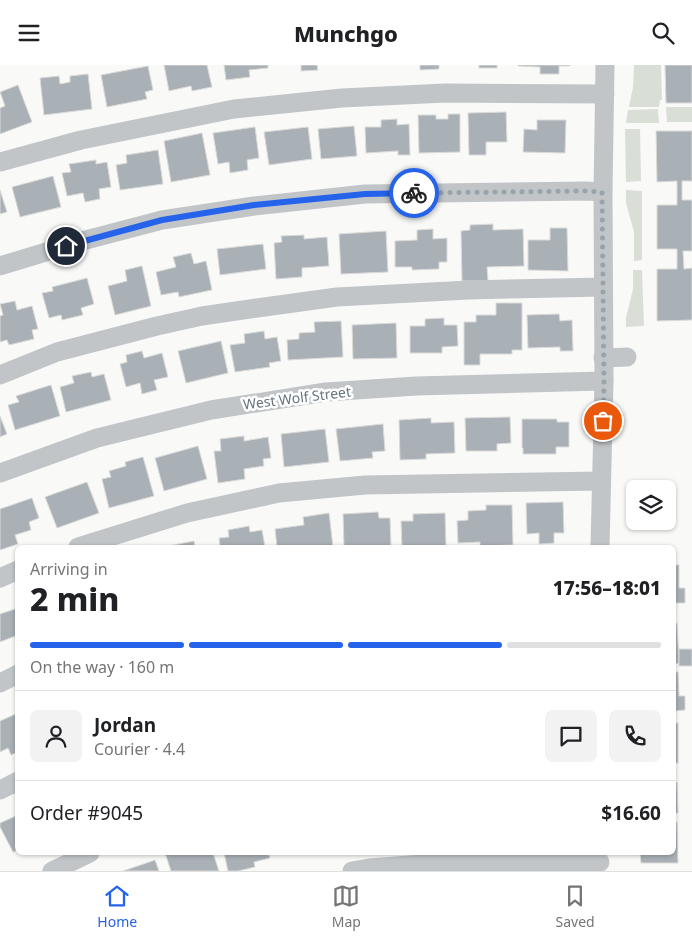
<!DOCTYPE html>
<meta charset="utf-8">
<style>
body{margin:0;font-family:"Noto Sans",sans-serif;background:#f2f2f2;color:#202124;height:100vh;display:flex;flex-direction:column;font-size:19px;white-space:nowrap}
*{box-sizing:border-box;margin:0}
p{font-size:16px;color:#757577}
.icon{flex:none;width:28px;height:28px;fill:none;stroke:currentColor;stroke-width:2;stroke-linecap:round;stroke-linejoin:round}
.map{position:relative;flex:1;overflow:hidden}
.sheet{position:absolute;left:15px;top:480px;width:661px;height:310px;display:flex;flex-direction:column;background:#fff;border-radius:8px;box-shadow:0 1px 4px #0004}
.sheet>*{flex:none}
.fabs{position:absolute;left:626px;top:415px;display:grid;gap:10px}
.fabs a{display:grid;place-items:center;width:50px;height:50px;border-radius:8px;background:#fff;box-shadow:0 1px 4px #0004;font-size:25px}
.pin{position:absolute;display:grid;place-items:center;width:42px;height:42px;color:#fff;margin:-21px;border:2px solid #fff;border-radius:50%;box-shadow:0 1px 5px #0007}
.courier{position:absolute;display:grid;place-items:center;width:50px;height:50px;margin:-25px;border:4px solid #2563eb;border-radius:50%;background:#fff;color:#222;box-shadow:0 1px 6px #0007}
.headline em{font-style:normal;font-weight:800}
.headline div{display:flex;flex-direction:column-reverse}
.headline{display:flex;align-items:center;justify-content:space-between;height:85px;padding:0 15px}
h1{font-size:32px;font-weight:800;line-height:38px}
.bar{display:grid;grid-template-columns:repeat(4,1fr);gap:8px 5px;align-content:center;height:60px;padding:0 15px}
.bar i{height:6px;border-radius:4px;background:#e0e0e0}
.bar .current{background:#2563eb}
.bar p{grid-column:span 4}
.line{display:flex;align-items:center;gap:12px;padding:0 15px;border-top:1px solid #e0e0e0}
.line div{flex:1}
.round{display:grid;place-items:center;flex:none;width:52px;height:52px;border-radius:8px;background:#f2f2f2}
header{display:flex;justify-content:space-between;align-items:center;height:65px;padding:0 15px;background:#fff;font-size:22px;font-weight:800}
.tab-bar{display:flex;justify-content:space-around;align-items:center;height:70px;border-top:1px solid #e0e0e0;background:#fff;font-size:14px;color:#757577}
.tab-bar a{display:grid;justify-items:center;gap:2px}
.tab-bar .current{color:#2563eb}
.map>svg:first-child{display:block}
.green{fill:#d9ded7}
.building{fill:#a9b0b6;stroke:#dbdbd9}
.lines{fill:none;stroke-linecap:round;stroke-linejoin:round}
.minor{stroke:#c1c5c8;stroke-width:19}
.done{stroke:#99a3aa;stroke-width:5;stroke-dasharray:0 9}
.route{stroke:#2563eb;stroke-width:6}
.labels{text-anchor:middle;stroke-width:5;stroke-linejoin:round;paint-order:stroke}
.street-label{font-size:14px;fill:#667480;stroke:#fff}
</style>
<header><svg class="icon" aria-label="menu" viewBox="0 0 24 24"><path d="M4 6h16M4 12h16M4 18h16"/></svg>Munchgo<svg class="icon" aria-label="search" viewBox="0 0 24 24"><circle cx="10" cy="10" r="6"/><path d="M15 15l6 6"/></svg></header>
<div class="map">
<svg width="692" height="806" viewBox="0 0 692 806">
<rect width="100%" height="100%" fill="#f9f9f7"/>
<g class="green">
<path d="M 634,0 L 661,0 L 662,35 L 660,35 L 659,42 L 629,42 L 633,22 Z"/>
<path d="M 666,42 L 692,42 L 692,57 L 667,57 Z"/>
<path d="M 658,44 L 659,58 L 626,58 L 628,45 Z"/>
<path d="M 625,64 L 640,64 L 641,116 L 626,117 Z"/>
<path d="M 626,125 L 642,126 L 642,195 L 634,196 L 634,167 L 626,138 Z"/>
<path d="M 633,205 L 642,205 L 644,261 L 626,262 L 626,253 L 633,224 Z"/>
</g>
<g class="building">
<path d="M 164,0 L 207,0 L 212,22 L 192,26 L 191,21 L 169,26 Z"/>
<path d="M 224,0 L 268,0 L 268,3 L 249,5 L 250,12 L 226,15 Z"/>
<path d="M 301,0 L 317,0 L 318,5 L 301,6 Z"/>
<path d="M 420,0 L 439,0 L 439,4 L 420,5 Z"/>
<rect x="479" y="0" width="18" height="3"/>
<path d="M 518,0 L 570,0 L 570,1 L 559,1 L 559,9 L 540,9 L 540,2 L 518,1 Z"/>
<path d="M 665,0 L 692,0 L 692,38 L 666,38 Z"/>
<path d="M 148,1 L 153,25 L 145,27 L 147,34 L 107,42 L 101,10 Z"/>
<path d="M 88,9 L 92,44 L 44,50 L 40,13 L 59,11 L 60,19 L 70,17 L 70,11 Z"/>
<path d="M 18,20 L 32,57 L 0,69 L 0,43 L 5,41 L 0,27 Z"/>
<path d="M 506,47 L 507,77 L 486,77 L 486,90 L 469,90 L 468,48 Z"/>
<path d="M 448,49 L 460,49 L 460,87 L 419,88 L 418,50 L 436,50 L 436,54 L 448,54 Z"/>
<path d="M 397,54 L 397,60 L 409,59 L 410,90 L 398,90 L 398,86 L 366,88 L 365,62 L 381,62 L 381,55 Z"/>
<path d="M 537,55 L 566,55 L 565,88 L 523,87 L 524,64 L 537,65 Z"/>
<path d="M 354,61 L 357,91 L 321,94 L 318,64 Z"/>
<path d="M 255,62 L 259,93 L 247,95 L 248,105 L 230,108 L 229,97 L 218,99 L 213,68 Z"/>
<path d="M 308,62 L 312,94 L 269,100 L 264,67 Z"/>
<path d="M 656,66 L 692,66 L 692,116 L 682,116 L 682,135 L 692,135 L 692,186 L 683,186 L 684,204 L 692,203 L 692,255 L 657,256 L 657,204 L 677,204 L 677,184 L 657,184 L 657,140 L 677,140 L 677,116 L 657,117 Z"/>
<path d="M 202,68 L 210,110 L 171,117 L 164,76 Z"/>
<path d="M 158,85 L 163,119 L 120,125 L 116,100 L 127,98 L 126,90 Z"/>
<path d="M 96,95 L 96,99 L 107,97 L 111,122 L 99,124 L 100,134 L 85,137 L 83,128 L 67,131 L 62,108 L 71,107 L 69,99 Z"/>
<path d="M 53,111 L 61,142 L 20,152 L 12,122 Z"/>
<path d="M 0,125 L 7,147 L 0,149 Z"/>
<path d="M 493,159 L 493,165 L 523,164 L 524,201 L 487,202 L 488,216 L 462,216 L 461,166 L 470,165 L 470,160 Z"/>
<path d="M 550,163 L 567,163 L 568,206 L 528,205 L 528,175 L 550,175 Z"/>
<path d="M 433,164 L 433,174 L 447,173 L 447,197 L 439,197 L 439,204 L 412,205 L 412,202 L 395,202 L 395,176 L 417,175 L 417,165 Z"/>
<path d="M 386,166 L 388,207 L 341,209 L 339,169 Z"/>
<path d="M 304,170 L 304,174 L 327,172 L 329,201 L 302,203 L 302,212 L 276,214 L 274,178 L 282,177 L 281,171 Z"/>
<path d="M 263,179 L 266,204 L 220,210 L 217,184 Z"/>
<path d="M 191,188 L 194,199 L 206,196 L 212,225 L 179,232 L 178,227 L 161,230 L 156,207 L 176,202 L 173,192 Z"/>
<path d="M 142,201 L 151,241 L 115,250 L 108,221 L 127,216 L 125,205 Z"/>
<path d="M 87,213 L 94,239 L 81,243 L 83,250 L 62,255 L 61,250 L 49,253 L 42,228 L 53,226 L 52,222 Z"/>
<path d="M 15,236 L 17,245 L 32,241 L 38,264 L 32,265 L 34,274 L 9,280 L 7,275 L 0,277 L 0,251 L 3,250 L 0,239 Z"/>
<path d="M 496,238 L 522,238 L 522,285 L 512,285 L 512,289 L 480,289 L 480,300 L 464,300 L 464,257 L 476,257 L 476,250 L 496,250 Z"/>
<path d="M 559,249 L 560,256 L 572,255 L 573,286 L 560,286 L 560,282 L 528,283 L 527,250 Z"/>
<path d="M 444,253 L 444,260 L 457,260 L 458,281 L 442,282 L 442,288 L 410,288 L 410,261 L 425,261 L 425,254 Z"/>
<path d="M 341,256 L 343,292 L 288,295 L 287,275 L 299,274 L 299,268 L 315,267 L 314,257 Z"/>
<path d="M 396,258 L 397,293 L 353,294 L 352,260 Z"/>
<path d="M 264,266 L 265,274 L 277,272 L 281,296 L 269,298 L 270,302 L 235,307 L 230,280 L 245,278 L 244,269 Z"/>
<path d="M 221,276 L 228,308 L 186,318 L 178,286 Z"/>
<path d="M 142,286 L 144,293 L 162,288 L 168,312 L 154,315 L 157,325 L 142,329 L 140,318 L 126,322 L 120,299 L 127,297 L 126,290 Z"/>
<path d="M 91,307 L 92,312 L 104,309 L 111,335 L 66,347 L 60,322 L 74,318 L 72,311 Z"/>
<path d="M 51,320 L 60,351 L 15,365 L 8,340 L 19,337 L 16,331 Z"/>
<path d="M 0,351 L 7,369 L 0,372 Z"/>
<path d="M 510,352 L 511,378 L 497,379 L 497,386 L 466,386 L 465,353 Z"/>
<path d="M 431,353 L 431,358 L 454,357 L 455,388 L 426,389 L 426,394 L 400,395 L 399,355 Z"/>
<path d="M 522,354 L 557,354 L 557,357 L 569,357 L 569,382 L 556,382 L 556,389 L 523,389 L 523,383 L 522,383 Z"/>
<path d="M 383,359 L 385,386 L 372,387 L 373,393 L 340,396 L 336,364 Z"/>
<path d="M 325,364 L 329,397 L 284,402 L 281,369 Z"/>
<path d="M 244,371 L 244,376 L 268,372 L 271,393 L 263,394 L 264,401 L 244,404 L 245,414 L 218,418 L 214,386 L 221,386 L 220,374 Z"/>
<path d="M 198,381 L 207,414 L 164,426 L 155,393 Z"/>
<path d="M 143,392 L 154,431 L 109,443 L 102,414 L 111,412 L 109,406 L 126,401 L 125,397 Z"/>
<path d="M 87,417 L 99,448 L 57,463 L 45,432 Z"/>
<path d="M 32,433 L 39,453 L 29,457 L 31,465 L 15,470 L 18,479 L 0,485 L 0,444 Z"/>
<path d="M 563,437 L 564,468 L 554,468 L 554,478 L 539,479 L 539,468 L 527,469 L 526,438 Z"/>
<path d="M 486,440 L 512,440 L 513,480 L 480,481 L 480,477 L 458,478 L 457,456 L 468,455 L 468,446 L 486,445 Z"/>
<path d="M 378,447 L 379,453 L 390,453 L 391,482 L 357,482 L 357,481 L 344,481 L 343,449 Z"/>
<path d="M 329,448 L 333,482 L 277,482 L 275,464 L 304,460 L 303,452 Z"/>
<path d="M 445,448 L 446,482 L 402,482 L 401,456 L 413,456 L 413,449 Z"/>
<path d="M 249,461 L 250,467 L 262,465 L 265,482 L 220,482 L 219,473 L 229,472 L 228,465 Z"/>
<path d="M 194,476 L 195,482 L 163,482 Z"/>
<path d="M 674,500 L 679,500 L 679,523 L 685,523 L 685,538 L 674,538 Z"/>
<path d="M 18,543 L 18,570 L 0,577 L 0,549 Z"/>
<path d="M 674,558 L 677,558 L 679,598 L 674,599 Z"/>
<rect x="679" y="584" width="13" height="17"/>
<path d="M 674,607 L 678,607 L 679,631 L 685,631 L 685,645 L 674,646 Z"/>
<path d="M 18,648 L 18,687 L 11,690 L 8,683 L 0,687 L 0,656 Z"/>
<rect x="674" y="658" width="4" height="40"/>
<path d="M 674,717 L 677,717 L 678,748 L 674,748 Z"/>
<path d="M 18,750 L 18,785 L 13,787 L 0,762 L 0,758 Z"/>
<path d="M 674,757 L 677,757 L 678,798 L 641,798 L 640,788 L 674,788 Z"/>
<path d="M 165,788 L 213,788 L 219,806 L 171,806 Z"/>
<path d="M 224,788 L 268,788 L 270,793 L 254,797 L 255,802 L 238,806 L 228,806 Z"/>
<path d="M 155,795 L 159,806 L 123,806 Z"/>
</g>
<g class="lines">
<g class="minor">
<path d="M 0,97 L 81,75 L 234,44 L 342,33 L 445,28 L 605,29"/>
<path d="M 0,201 L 82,176 L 162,155 L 254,141 L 365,129 L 586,126 L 603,127"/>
<path d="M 603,293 L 627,292"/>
<path d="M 0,310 L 57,287 L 157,261 L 202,251 L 257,243 L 337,232 L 468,225 L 603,222"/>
<path d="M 0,408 L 97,373 L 211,345 L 326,327 L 416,321 L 604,316"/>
<path d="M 78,482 L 187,448 L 279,428 L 365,420 L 601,416"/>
<path d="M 600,482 L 604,316 L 603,127 L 605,0"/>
<path d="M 0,513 L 18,505"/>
<path d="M 0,618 L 18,609"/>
<path d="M 0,725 L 18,716"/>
<path d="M 52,806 L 90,788"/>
<path d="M 352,806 L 369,803 L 437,798 L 600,797"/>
</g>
</g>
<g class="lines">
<path class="done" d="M 414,128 L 586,126 L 602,127 L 604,316 L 603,356"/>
<path class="route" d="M 66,181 L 162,155 L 254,140 L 365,129 L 414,128"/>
</g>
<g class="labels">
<g class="street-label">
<text transform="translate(297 333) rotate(-7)" y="5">West Wolf Street</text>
</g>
</g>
</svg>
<div class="fabs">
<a><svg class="icon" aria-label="layers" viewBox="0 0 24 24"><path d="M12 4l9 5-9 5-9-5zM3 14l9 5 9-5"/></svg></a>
</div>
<div class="pin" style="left:603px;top:356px;background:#ea580c"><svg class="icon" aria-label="bag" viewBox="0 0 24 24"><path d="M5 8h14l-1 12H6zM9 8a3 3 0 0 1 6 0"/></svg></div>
<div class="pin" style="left:66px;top:181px;background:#1f2937"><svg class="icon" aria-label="home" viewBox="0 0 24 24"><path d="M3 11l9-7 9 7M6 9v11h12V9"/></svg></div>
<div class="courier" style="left:414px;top:128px"><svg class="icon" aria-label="bike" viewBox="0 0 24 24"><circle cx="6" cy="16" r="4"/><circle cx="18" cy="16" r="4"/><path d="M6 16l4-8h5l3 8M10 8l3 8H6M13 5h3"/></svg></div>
<section class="sheet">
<div class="headline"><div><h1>2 min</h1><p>Arriving in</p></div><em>17:56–18:01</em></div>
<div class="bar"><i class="current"></i><i class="current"></i><i class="current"></i><i></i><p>On the way · 160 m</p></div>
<div class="line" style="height:90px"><a class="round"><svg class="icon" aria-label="person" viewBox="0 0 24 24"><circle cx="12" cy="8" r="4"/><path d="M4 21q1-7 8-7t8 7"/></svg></a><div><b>Jordan</b><p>Courier · 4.4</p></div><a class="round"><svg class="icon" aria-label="chat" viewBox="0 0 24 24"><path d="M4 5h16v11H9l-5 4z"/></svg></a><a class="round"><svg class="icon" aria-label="phone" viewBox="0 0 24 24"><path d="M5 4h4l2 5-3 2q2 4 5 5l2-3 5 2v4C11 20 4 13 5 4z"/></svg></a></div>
<div class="line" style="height:65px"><div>Order #9045</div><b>$16.60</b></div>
</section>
</div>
<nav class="tab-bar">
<a class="current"><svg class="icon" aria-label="home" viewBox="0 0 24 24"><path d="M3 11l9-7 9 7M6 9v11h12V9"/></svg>Home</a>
<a><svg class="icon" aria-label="map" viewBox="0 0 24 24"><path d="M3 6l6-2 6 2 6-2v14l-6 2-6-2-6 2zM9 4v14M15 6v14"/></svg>Map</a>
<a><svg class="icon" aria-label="saved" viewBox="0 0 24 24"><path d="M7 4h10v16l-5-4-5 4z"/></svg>Saved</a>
</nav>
